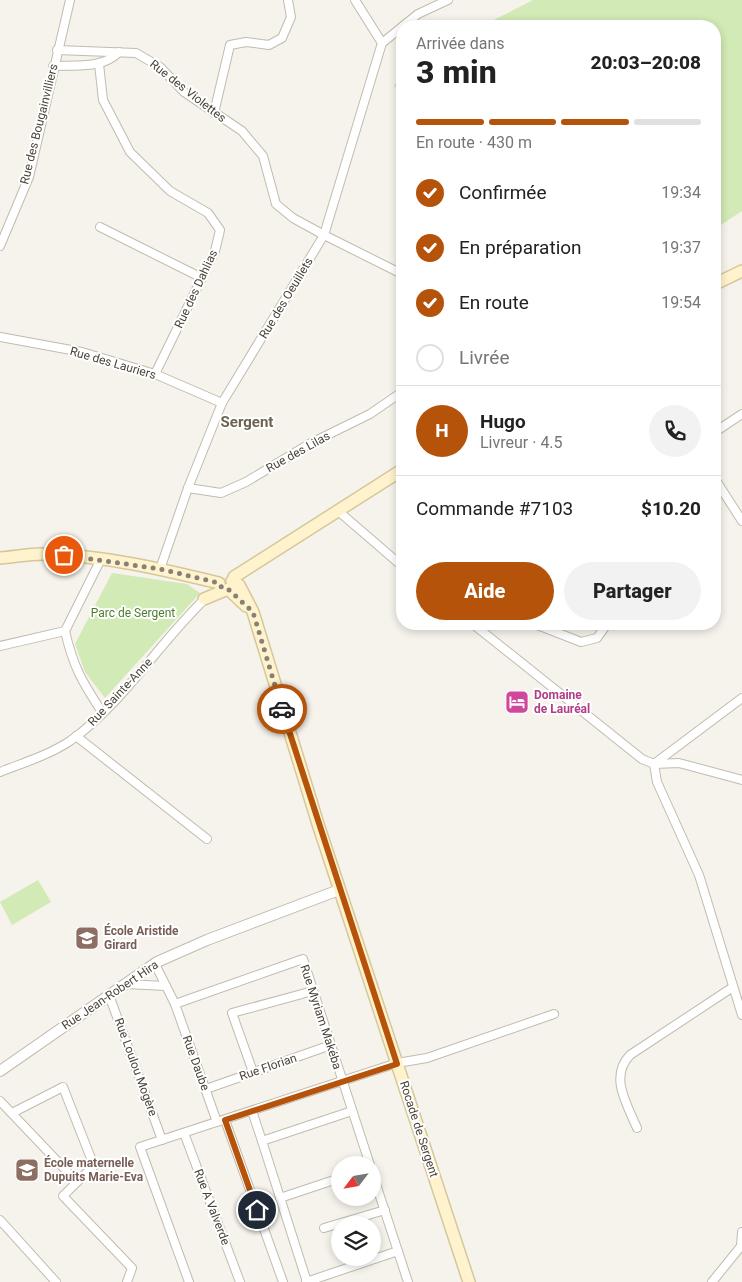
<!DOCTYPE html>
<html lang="fr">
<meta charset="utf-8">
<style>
body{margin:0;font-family:Roboto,sans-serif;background:#f2f2f2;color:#222;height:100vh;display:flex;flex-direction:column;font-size:19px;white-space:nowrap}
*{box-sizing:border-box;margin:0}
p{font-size:16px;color:#767676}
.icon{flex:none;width:28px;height:28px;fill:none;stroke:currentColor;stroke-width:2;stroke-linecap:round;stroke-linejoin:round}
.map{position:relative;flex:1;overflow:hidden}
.panel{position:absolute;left:396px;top:20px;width:325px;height:610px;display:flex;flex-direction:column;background:#fff;border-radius:20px;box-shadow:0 2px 8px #0003}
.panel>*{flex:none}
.needle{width:32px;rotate:239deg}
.fabs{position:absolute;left:331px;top:1156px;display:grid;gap:10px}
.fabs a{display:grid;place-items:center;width:50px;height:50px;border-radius:50%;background:#fff;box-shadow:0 2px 8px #0003;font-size:25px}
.pin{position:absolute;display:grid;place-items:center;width:42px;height:42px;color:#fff;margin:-21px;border:2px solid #fff;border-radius:50%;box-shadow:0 1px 5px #0007}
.courier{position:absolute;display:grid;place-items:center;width:50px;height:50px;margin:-25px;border:4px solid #b45309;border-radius:50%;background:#fff;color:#222;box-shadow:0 1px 6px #0007}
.overview em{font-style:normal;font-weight:800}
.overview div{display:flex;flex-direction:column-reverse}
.overview{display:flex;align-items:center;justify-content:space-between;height:85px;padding:0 20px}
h1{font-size:32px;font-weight:800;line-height:38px}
.bar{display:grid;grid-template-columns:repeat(4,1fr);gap:8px 5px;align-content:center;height:60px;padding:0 20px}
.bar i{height:6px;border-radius:4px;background:#e0e0e0}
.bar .on{background:#b45309}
.bar p{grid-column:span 4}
.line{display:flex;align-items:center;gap:12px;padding:0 20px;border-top:1px solid #e0e0e0}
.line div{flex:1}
.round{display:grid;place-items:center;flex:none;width:52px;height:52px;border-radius:26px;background:#f2f2f2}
ol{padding:0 20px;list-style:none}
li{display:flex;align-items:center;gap:15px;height:55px}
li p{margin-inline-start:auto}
li .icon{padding:5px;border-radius:50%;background:#b45309;color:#fff;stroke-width:4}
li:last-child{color:#767676}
li i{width:28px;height:28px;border:2px solid #e0e0e0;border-radius:50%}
.primary-button{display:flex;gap:10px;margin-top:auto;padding:10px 20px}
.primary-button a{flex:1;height:58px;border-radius:30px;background:#b45309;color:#fff;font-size:20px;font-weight:800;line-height:58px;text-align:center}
.primary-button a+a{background:#f2f2f2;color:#222}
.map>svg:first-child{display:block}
.green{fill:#d2eab5}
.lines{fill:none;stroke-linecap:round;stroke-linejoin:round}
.minor-casing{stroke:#c2bbae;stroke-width:10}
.tertiary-casing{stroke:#c2bbae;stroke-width:12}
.secondary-casing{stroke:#d6c79b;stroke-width:14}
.minor{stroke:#fff;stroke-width:8}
.tertiary{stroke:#fff;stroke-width:10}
.secondary{stroke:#fff3cd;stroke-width:11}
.done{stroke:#878178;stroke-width:5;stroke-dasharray:0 9}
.route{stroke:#b45309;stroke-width:6}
.labels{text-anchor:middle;stroke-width:4;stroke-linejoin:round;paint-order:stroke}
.street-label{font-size:12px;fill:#4b4439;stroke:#fff}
.park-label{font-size:12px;fill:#4a7f2a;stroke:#fff}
.hotel-label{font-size:12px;font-weight:bold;fill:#b23c85;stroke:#fff;text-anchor:start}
.education-label{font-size:12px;font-weight:bold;fill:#785e54;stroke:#fff;text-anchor:start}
.quarter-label{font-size:15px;font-weight:bold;fill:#6e6250;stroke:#fff}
</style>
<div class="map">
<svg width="742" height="1282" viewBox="0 0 742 1282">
<rect width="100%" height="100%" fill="#f6f3ec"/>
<g class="green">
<path d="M 533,0 L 742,0 L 742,211 L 715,229 L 715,26 L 482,26 Z"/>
<path d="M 402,77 L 402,99 L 394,85 Z"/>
<path d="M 112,573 L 187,584 L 200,593 L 105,698 L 85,672 L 75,644 Z"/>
<path d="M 38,880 L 51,902 L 12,925 L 0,902 Z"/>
</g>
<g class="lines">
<g class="minor-casing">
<g id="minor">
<path d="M 355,0 L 382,43"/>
<path d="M 403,26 L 418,14 L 448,0"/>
<path d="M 57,50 L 136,53 L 160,67 L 184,92 L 242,131 L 263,156 L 276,204 L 293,218 L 324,235 L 402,274"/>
<path d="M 99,64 L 103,100 L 130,152 L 170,191 L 208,213 L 220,230 L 215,251 L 155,374"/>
<path d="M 53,66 C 75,65 103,69 119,52"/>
<path d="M 214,113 L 230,45 L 246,42 L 269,45 L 282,38 L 291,17 L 288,0"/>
<path d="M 100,227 L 202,278"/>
<path d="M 0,246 L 29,177 L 70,0"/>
<path d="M 0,337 L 82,352 L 155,374 L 222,403"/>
<path d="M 715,432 L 742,414"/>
<path d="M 715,479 L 742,521"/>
<path d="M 188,488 L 221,493 L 246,482 L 311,443 L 370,414 L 402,392"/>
<path d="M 337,510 L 402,566"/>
<path d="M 160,569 L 188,488 L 222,403 L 324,235 L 382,43 L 402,27"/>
<path d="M 473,624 L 642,759 L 654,764 L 679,763 L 742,780"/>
<path d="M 535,624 L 581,642 L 597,638 L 607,624"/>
<path d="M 65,631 C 73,666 82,682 102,712"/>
<path d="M 0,646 L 65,631 L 101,559"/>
<path d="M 742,698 L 654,764 L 657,782 L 699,875 L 742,1015"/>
<path d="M 76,736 L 207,839"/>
<path d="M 0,772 C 23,763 49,755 70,741 C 124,703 159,642 207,597"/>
<path d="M 155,964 L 166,986"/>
<path d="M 126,984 L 166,986 L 175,1004 L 303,959 L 370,1165"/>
<path d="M 109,995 L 162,1140"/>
<path d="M 175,1004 L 217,1122"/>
<path d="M 253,1072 L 232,1013 L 313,991"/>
<path d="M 206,1089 L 331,1045"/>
<path d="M 0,1101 L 77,1182 L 63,1196 L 132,1268 L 127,1282"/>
<path d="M 252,1111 L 262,1141"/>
<path d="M 12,1113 L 63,1087 L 94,1166 L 77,1182"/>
<path d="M 225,1120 L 283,1282"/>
<path d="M 637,1128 C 627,1104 609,1077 630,1055 L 733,987"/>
<path d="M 184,1133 L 240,1282"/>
<path d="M 372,1172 L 408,1282"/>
<path d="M 280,1198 L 340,1178"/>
<path d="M 0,1220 L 56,1282"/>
<path d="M 324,1228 L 385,1210"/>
<path d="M 741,1246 L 742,1232"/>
<path d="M 189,1282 L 140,1147 L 397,1063 L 427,1058 L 554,1014"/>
<path d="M 306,1282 L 398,1251"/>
<path d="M 307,1282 L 262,1141 L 352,1111"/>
<path d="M 712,1282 L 742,1245"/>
</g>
</g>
<g class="tertiary-casing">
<path id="tertiary" d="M 0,1071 L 157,962 L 207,940 L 339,890"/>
</g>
<g class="secondary-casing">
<g id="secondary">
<path d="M 715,284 L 742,271"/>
<path d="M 0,558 C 14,557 28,554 42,554 C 102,555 161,569 219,583"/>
<path d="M 234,577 L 402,470"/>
<path d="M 232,581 L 239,585 L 253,612 L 318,824 L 469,1282"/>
<path d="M 204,599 L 228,589 L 246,606"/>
</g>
</g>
<use href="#minor" class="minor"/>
<use href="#tertiary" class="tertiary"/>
<use href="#secondary" class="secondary"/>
</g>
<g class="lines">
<path class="done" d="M 64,555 L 160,569 L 219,583 L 222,588 L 228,589 L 253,612 L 282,709"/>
<path class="route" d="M 257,1210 L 225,1120 L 397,1064 L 282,709"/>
</g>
<defs>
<g id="hotel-square" transform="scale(1.25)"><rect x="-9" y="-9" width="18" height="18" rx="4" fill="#d1479c" stroke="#fff"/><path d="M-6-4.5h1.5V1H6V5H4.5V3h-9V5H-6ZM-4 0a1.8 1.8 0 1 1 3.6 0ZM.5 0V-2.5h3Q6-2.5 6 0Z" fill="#fff"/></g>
<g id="school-square" transform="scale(1.25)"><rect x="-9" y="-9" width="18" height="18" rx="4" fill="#8d6e63" stroke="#fff"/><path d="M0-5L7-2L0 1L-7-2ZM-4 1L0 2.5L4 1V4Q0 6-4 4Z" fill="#fff"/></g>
</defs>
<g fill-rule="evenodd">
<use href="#hotel-square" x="517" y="702"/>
<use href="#school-square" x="87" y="938"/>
<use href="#school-square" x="27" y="1170"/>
</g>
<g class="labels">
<g class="street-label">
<text transform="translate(188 91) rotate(38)" y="4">Rue des Violettes</text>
<text transform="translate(39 124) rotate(-76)" y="4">Rue des Bougainvilliers</text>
<text transform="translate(196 289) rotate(-65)" y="4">Rue des Dahlias</text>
<text transform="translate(286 298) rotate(-59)" y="4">Rue des Oeuillets</text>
<text transform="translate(113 363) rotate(16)" y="4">Rue des Lauriers</text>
<text transform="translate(298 452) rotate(-29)" y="4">Rue des Lilas</text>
<text transform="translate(120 692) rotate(-47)" y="4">Rue Sainte-Anne</text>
<text transform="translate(110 995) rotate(-34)" y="4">Rue Jean-Robert Hira</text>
<text transform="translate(321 1017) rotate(72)" y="4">Rue Myriam Makéba</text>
<text transform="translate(196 1063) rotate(70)" y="4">Rue Daube</text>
<text transform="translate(136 1067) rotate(70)" y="4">Rue Loulou Mogère</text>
<text transform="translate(268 1067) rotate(-19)" y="4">Rue Florian</text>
<text transform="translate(419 1129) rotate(72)" y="4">Rocade de Sergent</text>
<text transform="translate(212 1207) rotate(69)" y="4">Rue A Valverde</text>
</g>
<g class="park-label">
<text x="133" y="617">Parc de Sergent</text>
</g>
<g class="hotel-label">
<text x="534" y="699">Domaine<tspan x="534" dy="14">de Lauréal</tspan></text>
</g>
<g class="education-label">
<text x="104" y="935">École Aristide<tspan x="104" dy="14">Girard</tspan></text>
<text x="44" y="1167">École maternelle<tspan x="44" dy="14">Dupuits Marie-Eva</tspan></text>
</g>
<g class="quarter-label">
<text x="247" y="427">Sergent</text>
</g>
</g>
</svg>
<div class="fabs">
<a><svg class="needle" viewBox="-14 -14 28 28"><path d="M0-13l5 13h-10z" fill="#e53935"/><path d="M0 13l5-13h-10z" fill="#767676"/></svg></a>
<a><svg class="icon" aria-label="layers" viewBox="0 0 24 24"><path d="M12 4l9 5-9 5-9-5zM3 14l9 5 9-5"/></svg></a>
</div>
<div class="pin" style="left:64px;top:555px;background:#ea580c"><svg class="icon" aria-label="bag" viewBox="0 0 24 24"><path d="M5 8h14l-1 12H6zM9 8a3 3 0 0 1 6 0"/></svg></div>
<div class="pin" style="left:257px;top:1210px;background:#1f2937"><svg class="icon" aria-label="home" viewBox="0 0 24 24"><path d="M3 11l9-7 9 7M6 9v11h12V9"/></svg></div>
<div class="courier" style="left:282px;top:709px"><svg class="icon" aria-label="car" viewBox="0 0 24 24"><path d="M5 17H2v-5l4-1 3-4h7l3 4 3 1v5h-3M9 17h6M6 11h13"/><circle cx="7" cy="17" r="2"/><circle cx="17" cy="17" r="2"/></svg></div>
<section class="panel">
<div class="overview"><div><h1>3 min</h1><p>Arrivée dans</p></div><em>20:03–20:08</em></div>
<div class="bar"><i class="on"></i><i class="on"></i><i class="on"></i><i></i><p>En route · 430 m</p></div>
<ol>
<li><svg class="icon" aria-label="check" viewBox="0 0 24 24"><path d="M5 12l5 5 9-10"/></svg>Confirmée<p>19:34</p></li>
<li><svg class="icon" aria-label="check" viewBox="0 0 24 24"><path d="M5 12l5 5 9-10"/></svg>En préparation<p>19:37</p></li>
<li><svg class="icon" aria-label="check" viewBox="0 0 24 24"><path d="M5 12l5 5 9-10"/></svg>En route<p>19:54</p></li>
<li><i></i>Livrée</li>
</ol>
<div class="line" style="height:90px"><b class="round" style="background:#b45309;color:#fff">H</b><div><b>Hugo</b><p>Livreur · 4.5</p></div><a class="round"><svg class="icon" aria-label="phone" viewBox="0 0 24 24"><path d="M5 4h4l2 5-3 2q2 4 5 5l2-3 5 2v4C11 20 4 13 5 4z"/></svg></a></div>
<div class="line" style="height:65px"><div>Commande #7103</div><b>$10.20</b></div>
<div class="primary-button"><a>Aide</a><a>Partager</a></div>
</section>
</div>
